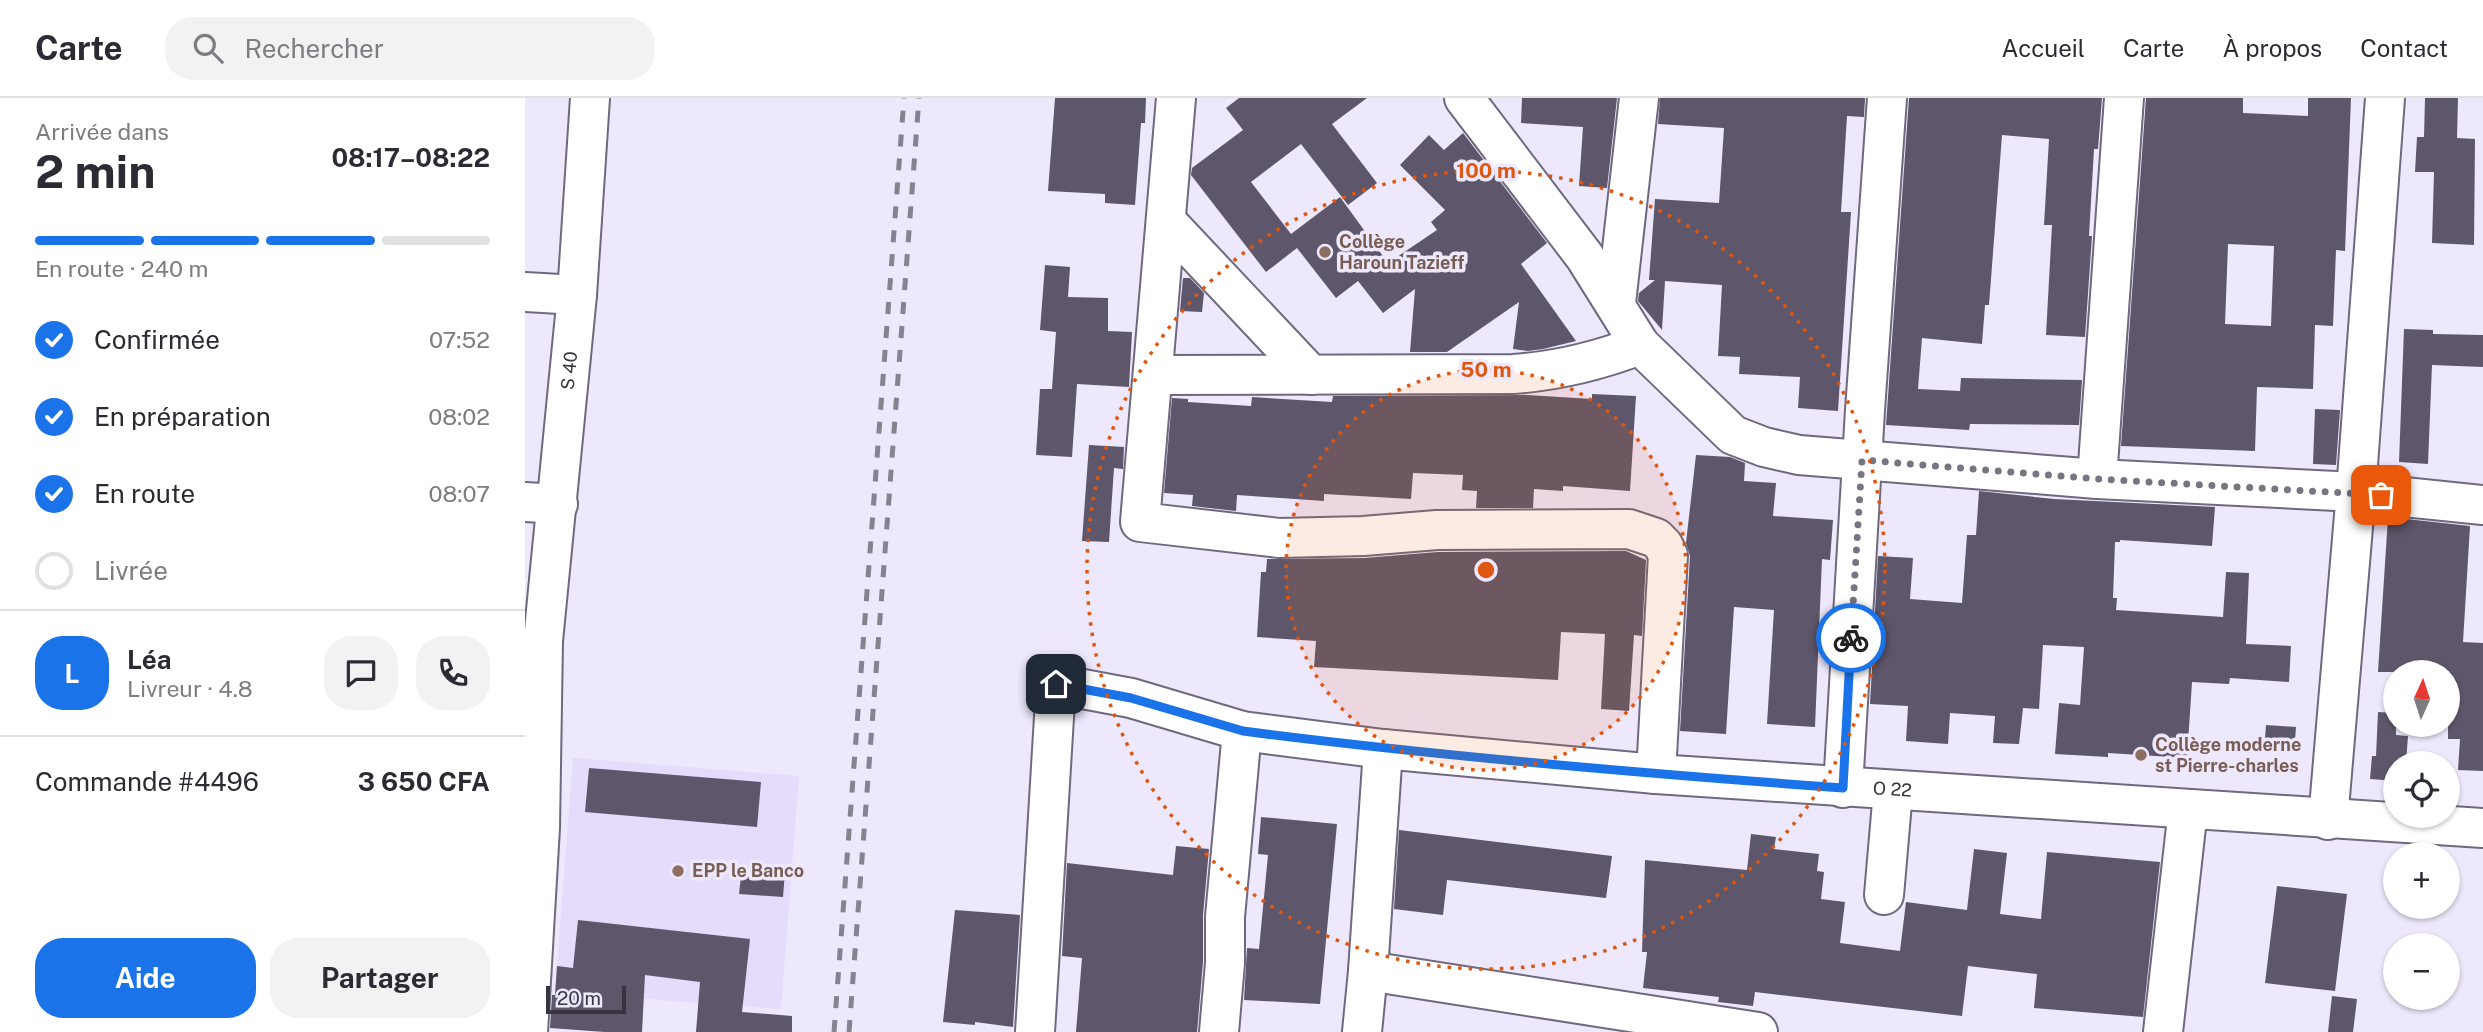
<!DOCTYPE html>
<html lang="fr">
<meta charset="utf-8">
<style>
body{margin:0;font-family:"Public Sans",sans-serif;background:#f2f2f3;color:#2b2b33;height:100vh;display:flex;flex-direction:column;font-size:26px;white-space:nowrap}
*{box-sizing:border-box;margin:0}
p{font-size:23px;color:#7c7c81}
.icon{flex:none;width:38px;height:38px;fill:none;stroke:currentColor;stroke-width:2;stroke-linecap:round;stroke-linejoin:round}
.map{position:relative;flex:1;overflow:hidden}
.side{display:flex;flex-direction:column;background:#fff;width:525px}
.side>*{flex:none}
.needle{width:46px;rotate:3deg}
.fabs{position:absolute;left:1858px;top:562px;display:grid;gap:14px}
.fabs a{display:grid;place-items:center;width:77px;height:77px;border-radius:50%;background:#fff;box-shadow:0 2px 5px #0004;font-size:35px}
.scale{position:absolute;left:21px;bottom:18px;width:80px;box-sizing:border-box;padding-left:7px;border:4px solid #38353f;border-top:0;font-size:19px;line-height:24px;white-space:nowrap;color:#38353f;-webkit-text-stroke:5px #eee8fc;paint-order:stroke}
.pin{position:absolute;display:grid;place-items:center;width:60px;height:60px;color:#fff;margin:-30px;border-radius:14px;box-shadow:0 4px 10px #0006}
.courier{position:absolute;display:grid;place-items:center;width:70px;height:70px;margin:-35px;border:5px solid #1a73e8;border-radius:50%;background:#fff;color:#222;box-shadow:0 2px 9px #0007}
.overview em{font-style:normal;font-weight:700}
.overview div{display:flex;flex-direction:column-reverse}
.overview{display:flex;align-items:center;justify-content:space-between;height:119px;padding:0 35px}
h1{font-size:46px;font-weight:700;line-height:52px}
.bar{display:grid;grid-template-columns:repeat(4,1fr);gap:10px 7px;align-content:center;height:84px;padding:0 35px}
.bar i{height:9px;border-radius:5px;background:#e1e1e2}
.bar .selected{background:#1a73e8}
.bar p{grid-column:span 4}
.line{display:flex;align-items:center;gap:18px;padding:0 35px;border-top:2px solid #e1e1e2}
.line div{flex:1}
.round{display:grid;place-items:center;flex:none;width:74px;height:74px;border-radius:28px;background:#f2f2f3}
ol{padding:0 35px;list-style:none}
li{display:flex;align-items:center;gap:21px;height:77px}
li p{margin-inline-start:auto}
li .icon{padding:7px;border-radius:50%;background:#1a73e8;color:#fff;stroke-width:4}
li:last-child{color:#7c7c81}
li i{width:38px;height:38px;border:4px solid #e1e1e2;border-radius:50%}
.primary-button{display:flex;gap:14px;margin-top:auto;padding:14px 35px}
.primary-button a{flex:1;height:80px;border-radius:28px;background:#1a73e8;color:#fff;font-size:28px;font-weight:700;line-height:80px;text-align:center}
.primary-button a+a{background:#f2f2f3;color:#2b2b33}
header{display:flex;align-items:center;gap:42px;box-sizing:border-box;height:98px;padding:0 35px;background:#fff;border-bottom:2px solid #e1e1e2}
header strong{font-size:33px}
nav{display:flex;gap:38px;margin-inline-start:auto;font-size:24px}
.search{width:490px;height:63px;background:#f2f2f3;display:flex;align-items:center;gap:18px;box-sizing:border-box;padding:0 24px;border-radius:28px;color:#7c7c81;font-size:26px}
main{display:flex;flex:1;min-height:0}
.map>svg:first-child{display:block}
.built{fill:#e5dbfa}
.building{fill:#5e576b;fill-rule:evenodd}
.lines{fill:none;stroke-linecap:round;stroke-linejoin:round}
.minor-casing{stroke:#6f697e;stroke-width:42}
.minor{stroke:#fff;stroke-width:38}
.rail{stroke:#868290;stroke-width:5;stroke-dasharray:12 12;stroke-linecap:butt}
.done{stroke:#787481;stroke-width:7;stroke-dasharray:0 12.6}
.route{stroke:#1a73e8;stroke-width:9}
.ring{fill:none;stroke:#df570f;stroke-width:3.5;stroke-dasharray:3.5 7}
.education-dot{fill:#8d6e63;stroke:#eee8fc;stroke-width:2.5}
.labels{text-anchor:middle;stroke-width:7;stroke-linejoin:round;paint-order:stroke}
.education-label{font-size:18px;font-weight:bold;fill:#785e54;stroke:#eee8fc;text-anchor:start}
.street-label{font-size:18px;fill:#38353f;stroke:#eee8fc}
.centre{fill:#df570f;stroke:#eee8fc;stroke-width:3.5}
.ring-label{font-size:21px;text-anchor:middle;font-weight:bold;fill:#df570f;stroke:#eee8fc;stroke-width:7;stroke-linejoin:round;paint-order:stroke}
</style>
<header>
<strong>Carte</strong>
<div class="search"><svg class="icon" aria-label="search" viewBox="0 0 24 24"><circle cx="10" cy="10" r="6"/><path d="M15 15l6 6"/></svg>Rechercher</div>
<nav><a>Accueil</a><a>Carte</a><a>À propos</a><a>Contact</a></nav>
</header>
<main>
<section class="side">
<div class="overview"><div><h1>2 min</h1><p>Arrivée dans</p></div><em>08:17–08:22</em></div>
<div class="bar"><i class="selected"></i><i class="selected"></i><i class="selected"></i><i></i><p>En route · 240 m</p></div>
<ol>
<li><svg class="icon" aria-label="check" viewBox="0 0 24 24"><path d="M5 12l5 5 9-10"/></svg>Confirmée<p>07:52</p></li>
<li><svg class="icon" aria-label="check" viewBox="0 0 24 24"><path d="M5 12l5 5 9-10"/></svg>En préparation<p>08:02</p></li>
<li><svg class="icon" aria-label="check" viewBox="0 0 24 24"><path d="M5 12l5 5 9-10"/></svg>En route<p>08:07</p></li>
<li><i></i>Livrée</li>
</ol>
<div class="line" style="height:126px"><b class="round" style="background:#1a73e8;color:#fff">L</b><div><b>Léa</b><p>Livreur · 4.8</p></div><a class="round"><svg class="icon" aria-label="chat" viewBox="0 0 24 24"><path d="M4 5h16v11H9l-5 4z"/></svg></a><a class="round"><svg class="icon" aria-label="phone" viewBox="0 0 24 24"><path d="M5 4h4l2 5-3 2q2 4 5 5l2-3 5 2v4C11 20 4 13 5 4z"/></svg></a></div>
<div class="line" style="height:91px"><div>Commande #4496</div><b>3 650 CFA</b></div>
<div class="primary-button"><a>Aide</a><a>Partager</a></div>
</section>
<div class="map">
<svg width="1958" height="934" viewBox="0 0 1958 934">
<rect width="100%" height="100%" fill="#eee8fc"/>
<path class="built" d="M 48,660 L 274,678 L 256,911 L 30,894 Z"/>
<g class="building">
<path d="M 530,0 L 621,0 L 620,25 L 616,25 L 610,107 L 580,105 L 580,96 L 523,93 Z"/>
<path d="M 714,0 L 842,0 L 807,26 L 852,85 L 823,107 L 776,46 L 726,84 L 766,136 L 815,99 L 863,165 L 912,132 L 906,124 L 920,112 L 875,67 L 904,37 L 919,52 L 938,35 L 1022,145 L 996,166 L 1051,243 L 1018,251 L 1003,253 L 988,251 L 994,204 L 922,254 L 885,254 L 890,191 L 858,215 L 833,183 L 811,200 L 772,150 L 741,174 L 666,77 L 667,70 L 718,32 L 701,10 Z"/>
<path d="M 997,0 L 1092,0 L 1082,90 L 1054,88 L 1058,29 L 996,25 Z"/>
<path d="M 1135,0 L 1340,0 L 1339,19 L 1322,18 L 1316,114 L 1326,114 L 1313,313 L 1273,310 L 1275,279 L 1214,276 L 1215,259 L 1193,258 L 1197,187 L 1140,183 L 1137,232 L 1113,203 L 1114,195 L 1130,182 L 1124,182 L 1130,101 L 1194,105 L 1199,30 L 1133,26 Z"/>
<path d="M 1384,0 L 1577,0 L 1573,51 L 1569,51 L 1564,138 L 1567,138 L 1560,239 L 1521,237 L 1527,127 L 1519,127 L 1524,41 L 1477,37 L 1464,207 L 1460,207 L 1457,246 L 1397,240 L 1393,291 L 1435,293 L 1436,280 L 1557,282 L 1554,327 L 1445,326 L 1444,332 L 1361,327 Z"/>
<path d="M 1621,0 L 1718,0 L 1718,15 L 1783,18 L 1783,0 L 1826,0 L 1820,153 L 1811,152 L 1808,228 L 1790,227 L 1788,291 L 1732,289 L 1730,353 L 1596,348 ZM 1703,146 L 1749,148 L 1746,228 L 1700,226 Z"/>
<path d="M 1900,0 L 1933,0 L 1932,40 L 1950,41 L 1949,147 L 1907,145 L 1909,74 L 1890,74 L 1892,39 L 1899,39 Z"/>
<path d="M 520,167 L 545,169 L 543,199 L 583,200 L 583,233 L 607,234 L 604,289 L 552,286 L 547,359 L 511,357 L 515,291 L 527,291 L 531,234 L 515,232 Z"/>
<path d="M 658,180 L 665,180 L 679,195 L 677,214 L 655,213 Z"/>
<path d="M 1879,231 L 1908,232 L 1908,236 L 1958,237 L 1958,269 L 1907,267 L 1903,366 L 1874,364 Z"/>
<path d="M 1067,296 L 1111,298 L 1105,393 L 1038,388 L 1038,393 L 1009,391 L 1008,410 L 951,410 L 952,393 L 937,392 L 938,377 L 888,375 L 886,401 L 799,396 L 799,403 L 712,397 L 711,413 L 667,408 L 668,397 L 639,395 L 647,300 L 663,301 L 663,304 L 726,308 L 727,299 L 807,304 L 808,298 L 1002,297 L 1067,301 Z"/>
<path d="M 1790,311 L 1815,312 L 1811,367 L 1788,366 Z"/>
<path d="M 564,347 L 599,349 L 598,371 L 589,370 L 584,444 L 557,443 Z"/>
<path d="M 1171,357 L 1205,359 L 1220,365 L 1219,383 L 1251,385 L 1248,418 L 1308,422 L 1305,462 L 1297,461 L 1290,629 L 1242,626 L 1249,512 L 1209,509 L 1201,636 L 1155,633 L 1165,458 L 1161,445 Z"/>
<path d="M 1454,393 L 1529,401 L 1690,409 L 1687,448 L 1595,442 L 1595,444 L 1590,444 L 1588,500 L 1592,500 L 1591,512 L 1698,519 L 1701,474 L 1724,475 L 1721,546 L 1766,548 L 1764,584 L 1705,580 L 1704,586 L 1667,584 L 1662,660 L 1583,655 L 1583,659 L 1530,656 L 1534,605 L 1555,607 L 1559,549 L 1518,547 L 1514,611 L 1498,610 L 1494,646 L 1468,645 L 1470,618 L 1425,615 L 1423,646 L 1381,643 L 1383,608 L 1345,606 L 1353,458 L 1388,460 L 1385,501 L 1437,505 L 1442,437 L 1451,437 Z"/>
<path d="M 1863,419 L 1945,428 L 1938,544 L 1958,545 L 1958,673 L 1933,672 L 1935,641 L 1923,641 L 1923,574 L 1853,574 Z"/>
<path d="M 1101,453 L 1121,462 L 1117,538 L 1109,537 L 1104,613 L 1076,611 L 1080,536 L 1036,534 L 1033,582 L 789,569 L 791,543 L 732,539 L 736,474 L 741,474 L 742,461 L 839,460 L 913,454 Z"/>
<path d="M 1853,614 L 1871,615 L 1871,637 L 1883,638 L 1881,665 L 1871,665 L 1871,683 L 1845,681 L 1847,658 L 1851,658 Z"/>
<path d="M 1741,627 L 1771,629 L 1769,656 L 1739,654 Z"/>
<path d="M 64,670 L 236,684 L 232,729 L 60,714 Z"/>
<path d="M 736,719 L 812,726 L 795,906 L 719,902 L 722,850 L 734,851 L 743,757 L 733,756 Z"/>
<path d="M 874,732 L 1087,758 L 1081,800 L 922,782 L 918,817 L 869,811 Z"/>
<path d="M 1226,736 L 1251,739 L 1249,751 L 1294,756 L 1292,773 L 1299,774 L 1296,801 L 1320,804 L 1315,845 L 1375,853 L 1381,804 L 1442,812 L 1449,751 L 1482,755 L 1475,816 L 1516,821 L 1522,754 L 1635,764 L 1618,919 L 1509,910 L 1512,876 L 1443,868 L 1437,918 L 1230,894 L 1228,908 L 1193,904 L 1194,899 L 1118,890 L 1122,854 L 1117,854 L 1120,762 L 1222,772 Z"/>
<path d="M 651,748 L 684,751 L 678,817 L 678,864 L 672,934 L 551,934 L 557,860 L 537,858 L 542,765 L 648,777 Z"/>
<path d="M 217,770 L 260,773 L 258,799 L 214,796 Z"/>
<path d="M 1752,788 L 1822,796 L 1810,893 L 1740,885 Z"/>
<path d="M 430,812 L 495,817 L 488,929 L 450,924 L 450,927 L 418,924 Z"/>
<path d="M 53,822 L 225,841 L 217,914 L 267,918 L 267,934 L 171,934 L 175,884 L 120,877 L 117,934 L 80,934 L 25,930 L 27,897 L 30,897 L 32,868 L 48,870 Z"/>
<path d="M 1807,898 L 1832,901 L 1828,934 L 1803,934 Z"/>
</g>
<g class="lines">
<g class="minor-casing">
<g id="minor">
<path d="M 651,0 L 615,424 L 754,440 L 838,438 L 912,432 L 1104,431 L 1131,440 L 1138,447 L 1143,457 L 1131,676"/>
<path d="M 939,0 L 1060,159 L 1115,247 L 1208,337 L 1239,349 L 1274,357 L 1572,381 L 1831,394 L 1958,407"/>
<path d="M 641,123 L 786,277"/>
<path d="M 0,194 L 52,197"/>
<path d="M 1091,205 L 1114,0"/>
<path d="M 629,277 L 988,276 C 1033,273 1073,263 1115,247"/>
<path d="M 1572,381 L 1599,0"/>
<path d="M 0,404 L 33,406"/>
<path d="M 1318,690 L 1340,312 L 1362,0"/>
<path d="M 1803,722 L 1831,394 L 1860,0"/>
<path d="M 1359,797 L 1368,693"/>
<path d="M 843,873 L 1233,934"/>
<path id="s1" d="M 3,934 L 15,730 L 18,543 L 52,197 L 65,0"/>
<path id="s2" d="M 510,934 L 531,586 L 606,600 L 717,633 L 858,651 L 1131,676 L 1958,730"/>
<path d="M 694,934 L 700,865 L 700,819 L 717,633"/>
<path d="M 837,934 L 843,873 L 858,651"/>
<path d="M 1638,934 L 1663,711"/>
</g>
</g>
<use href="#minor" class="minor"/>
<g class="rail">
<path d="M 309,934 L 379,0"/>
<path d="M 324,934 L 394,0"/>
</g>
</g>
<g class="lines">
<path class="done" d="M 1326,540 L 1337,362 L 1572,381 L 1856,397"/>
<path class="route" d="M 531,586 L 606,600 L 718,633 L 741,636 C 933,660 1125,676 1318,690 L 1326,540"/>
</g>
<circle cx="961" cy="472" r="200" fill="#df570f" fill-opacity=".12"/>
<g class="ring">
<circle cx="961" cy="472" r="200"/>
<circle cx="961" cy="472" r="399"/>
</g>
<g class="education-dot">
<circle cx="800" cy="154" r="7"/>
<circle cx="1616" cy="657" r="7"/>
<circle cx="153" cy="773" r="7"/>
</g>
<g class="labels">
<g class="education-label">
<text x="814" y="150">Collège<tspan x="814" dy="21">Haroun Tazieff</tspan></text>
<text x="1630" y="653">Collège moderne<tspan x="1630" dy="21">st Pierre-charles</tspan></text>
<text x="167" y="779">EPP le Banco</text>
</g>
<g class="street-label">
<text dy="6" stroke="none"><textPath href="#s1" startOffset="663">S 40</textPath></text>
<text dy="6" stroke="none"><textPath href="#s2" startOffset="1194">O 22</textPath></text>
</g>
</g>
<circle cx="961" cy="472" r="10" class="centre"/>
<g class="ring-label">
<text x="961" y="80">100 m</text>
<text x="961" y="279">50 m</text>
</g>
</svg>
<div class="fabs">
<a><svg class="needle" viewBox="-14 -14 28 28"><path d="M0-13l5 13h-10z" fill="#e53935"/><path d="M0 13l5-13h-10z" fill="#7c7c81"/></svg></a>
<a><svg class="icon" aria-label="locate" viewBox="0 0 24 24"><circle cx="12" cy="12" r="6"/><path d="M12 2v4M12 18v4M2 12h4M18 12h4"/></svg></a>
<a>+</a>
<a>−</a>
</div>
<div class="scale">20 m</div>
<div class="pin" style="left:1856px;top:397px;background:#ea580c"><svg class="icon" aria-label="bag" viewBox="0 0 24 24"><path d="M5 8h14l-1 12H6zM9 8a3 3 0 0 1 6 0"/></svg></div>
<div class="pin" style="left:531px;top:586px;background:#1f2937"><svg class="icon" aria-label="home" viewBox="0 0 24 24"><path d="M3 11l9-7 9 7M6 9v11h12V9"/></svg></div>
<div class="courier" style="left:1326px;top:540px"><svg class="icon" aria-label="bike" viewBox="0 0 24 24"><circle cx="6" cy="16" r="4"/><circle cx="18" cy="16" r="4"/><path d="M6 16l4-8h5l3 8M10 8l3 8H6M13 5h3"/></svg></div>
</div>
</main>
